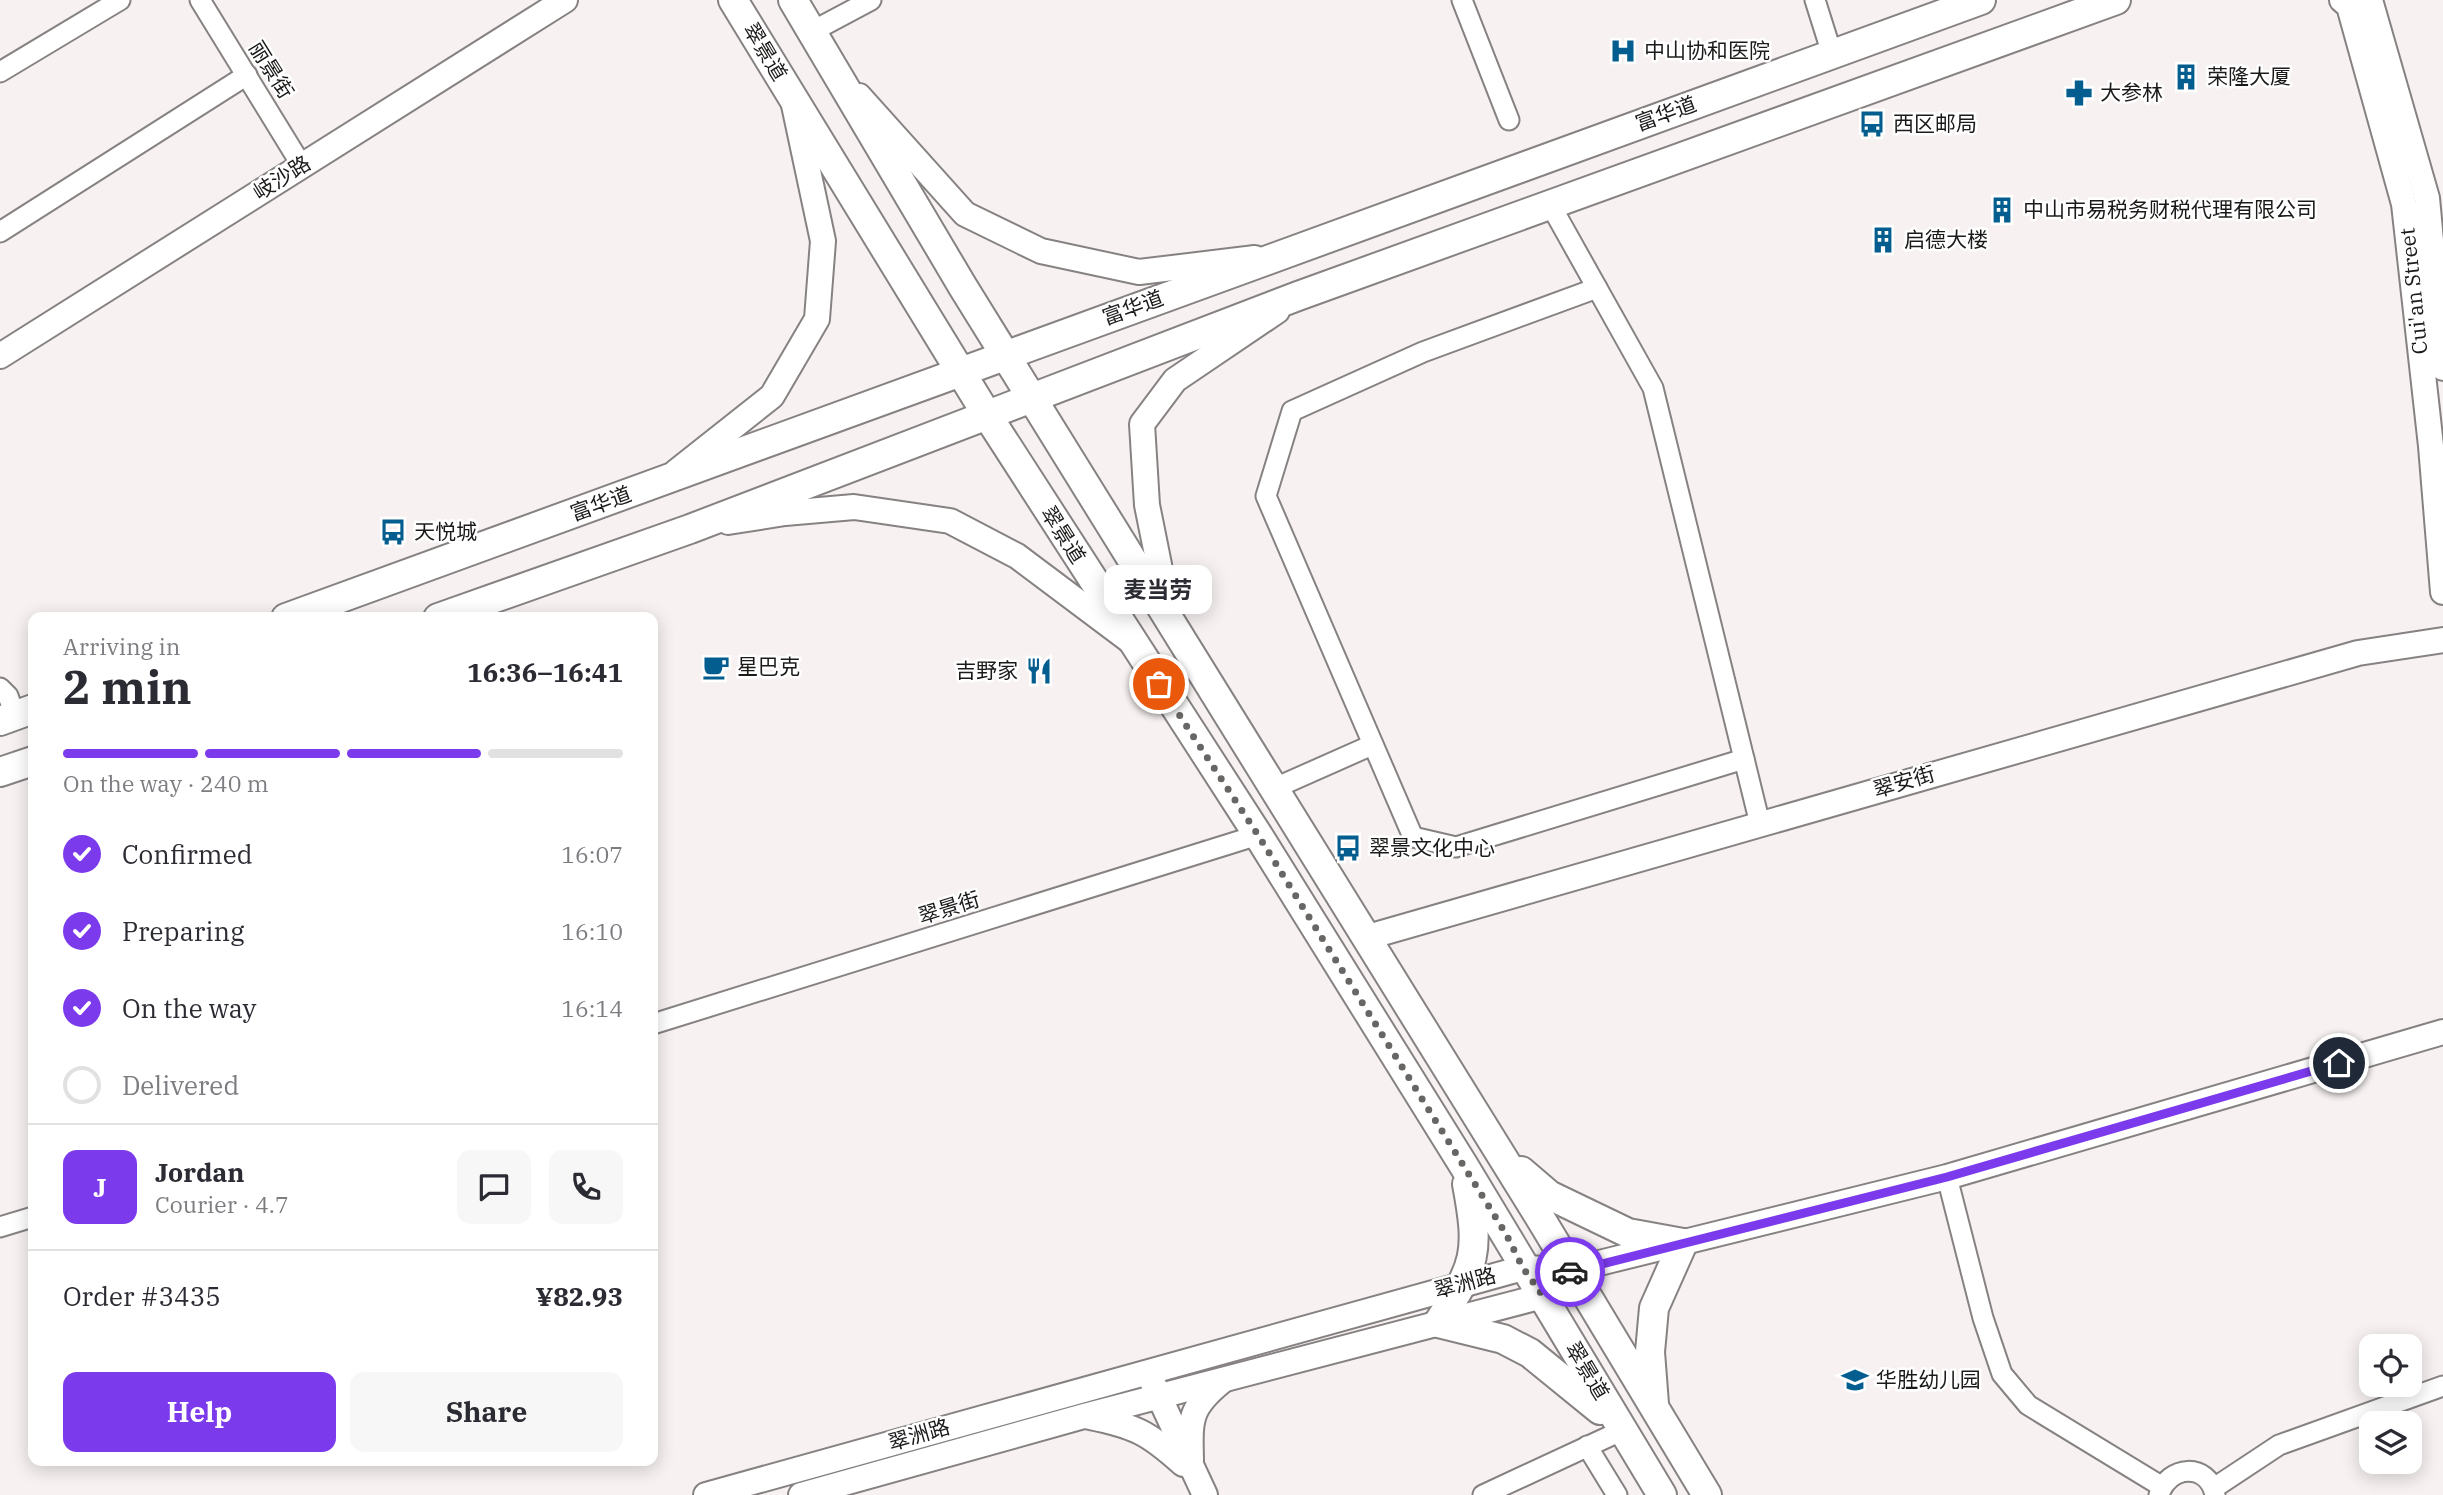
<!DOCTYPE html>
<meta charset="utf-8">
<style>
body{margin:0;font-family:"IBM Plex Serif","Noto Sans SC",serif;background:#f7f7f7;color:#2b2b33;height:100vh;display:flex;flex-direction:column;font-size:26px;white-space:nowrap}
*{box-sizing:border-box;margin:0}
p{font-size:23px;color:#7c7c81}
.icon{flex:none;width:38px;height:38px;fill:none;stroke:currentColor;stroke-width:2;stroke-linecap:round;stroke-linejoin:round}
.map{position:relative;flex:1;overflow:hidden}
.sheet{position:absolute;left:28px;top:612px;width:630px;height:854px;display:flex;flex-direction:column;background:#fff;border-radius:14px;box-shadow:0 4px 18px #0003}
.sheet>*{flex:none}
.fabs{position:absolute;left:2359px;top:1334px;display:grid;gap:14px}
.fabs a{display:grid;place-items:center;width:63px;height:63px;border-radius:14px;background:#fff;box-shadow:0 4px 18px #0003;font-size:35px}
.pin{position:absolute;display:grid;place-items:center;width:60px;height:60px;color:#fff;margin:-30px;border:4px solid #fff;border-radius:50%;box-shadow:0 2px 7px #0007}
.courier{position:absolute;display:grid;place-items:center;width:70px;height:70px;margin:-35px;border:5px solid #7c3aed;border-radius:50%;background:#fff;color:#222;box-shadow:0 2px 9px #0007}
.bubble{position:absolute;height:49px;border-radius:14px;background:#fff;box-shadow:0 4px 18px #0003;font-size:23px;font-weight:700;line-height:49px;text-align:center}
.headline em{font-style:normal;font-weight:700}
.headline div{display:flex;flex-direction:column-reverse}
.headline{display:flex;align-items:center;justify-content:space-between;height:119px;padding:0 35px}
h1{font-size:46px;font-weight:700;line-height:52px}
.bar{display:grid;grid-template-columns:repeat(4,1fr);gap:10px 7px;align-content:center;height:84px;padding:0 35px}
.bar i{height:9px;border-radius:5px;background:#e1e1e2}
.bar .on{background:#7c3aed}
.bar p{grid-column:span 4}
.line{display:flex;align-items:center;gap:18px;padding:0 35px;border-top:2px solid #e1e1e2}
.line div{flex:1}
.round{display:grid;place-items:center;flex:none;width:74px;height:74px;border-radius:14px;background:#f7f7f7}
ol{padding:0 35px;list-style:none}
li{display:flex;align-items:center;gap:21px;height:77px}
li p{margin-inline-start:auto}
li .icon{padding:7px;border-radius:50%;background:#7c3aed;color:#fff;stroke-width:4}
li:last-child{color:#7c7c81}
li i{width:38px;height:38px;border:4px solid #e1e1e2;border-radius:50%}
.primary-button{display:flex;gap:14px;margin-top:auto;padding:14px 35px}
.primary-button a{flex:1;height:80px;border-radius:14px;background:#7c3aed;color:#fff;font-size:28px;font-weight:700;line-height:80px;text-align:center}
.primary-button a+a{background:#f7f7f7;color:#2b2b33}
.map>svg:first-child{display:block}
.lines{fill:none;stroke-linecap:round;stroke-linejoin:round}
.minor-casing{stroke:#878282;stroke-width:23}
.tertiary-casing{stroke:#878282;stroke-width:28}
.secondary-casing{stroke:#878282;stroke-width:32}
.minor{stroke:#fff;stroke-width:19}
.tertiary{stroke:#fff;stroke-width:24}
.secondary{stroke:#fff;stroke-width:28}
.done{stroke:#686665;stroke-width:7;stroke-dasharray:0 12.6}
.route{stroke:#7c3aed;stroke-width:9}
.labels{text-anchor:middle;stroke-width:5;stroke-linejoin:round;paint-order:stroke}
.poi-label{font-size:21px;fill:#1b1a19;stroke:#fff;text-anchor:start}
.street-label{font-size:21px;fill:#1b1a19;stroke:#fff}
</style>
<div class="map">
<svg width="2443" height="1495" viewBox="0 0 2443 1495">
<rect width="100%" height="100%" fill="#f7f2f1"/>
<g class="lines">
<g class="minor-casing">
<g id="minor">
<path d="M 200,0 L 302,166"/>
<path d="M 1462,0 L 1509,120"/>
<path d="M 1815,0 L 1832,54"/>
<path d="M 811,32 L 871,0"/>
<path d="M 0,72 L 120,0"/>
<path d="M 1550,204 L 1653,388 L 1760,824"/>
<path d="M 0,232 L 247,75"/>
<path d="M 1597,288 L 1423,352 L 1292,411 L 1266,496 L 1413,837 L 1456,847 L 1744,759"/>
<path d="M 0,688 L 8,696 L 15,715"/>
<path d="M 1275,788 L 1372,745"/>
<path d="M 653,1024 L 1258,835"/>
<path d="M 1947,1177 L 1983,1318 L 2002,1374 L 2028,1405 L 2161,1486"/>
<path d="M 0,1227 L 33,1217"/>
<path d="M 1587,1446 L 1617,1495"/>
<path d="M 2214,1488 L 2279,1445 L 2443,1386"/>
<path d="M 1483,1495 L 1623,1430"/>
<path d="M 2159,1495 C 2168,1465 2208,1462 2215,1495"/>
</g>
</g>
<g class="tertiary-casing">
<g id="tertiary">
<path d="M 2342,0 L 2349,6 L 2404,204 L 2431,446 L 2443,592"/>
<path d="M 2370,0 L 2427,198 L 2443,368"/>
<path d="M 859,96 L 965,214 L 1041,251 L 1139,272 L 1255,258"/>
<path d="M 0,356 L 565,0"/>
<path d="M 676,472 L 772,396 L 817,319 L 823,241 L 794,105"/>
<path d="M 728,522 L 785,513 L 854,507 L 950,521 L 1017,556 L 1129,640"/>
<path d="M 1169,614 L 1147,505 L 1142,424 L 1175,380 L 1277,311"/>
<path d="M 1368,937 L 2358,653 L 2443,640"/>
<path d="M 1152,1381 L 1205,1495"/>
<path d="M 1090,1417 C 1135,1426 1149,1433 1183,1464"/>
<path d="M 1191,1460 C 1190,1420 1189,1408 1221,1382"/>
<path d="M 706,1495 L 1523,1268 L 1571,1270 L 1947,1177 L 2443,1032"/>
<path d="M 801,1495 L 1084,1416 L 1543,1296 L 1555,1285"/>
</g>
</g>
<g class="secondary-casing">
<g id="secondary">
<path d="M 733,0 L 987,415 L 1258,835 L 1464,1166 L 1662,1495"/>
<path d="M 793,0 L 963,287 L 1542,1221 L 1707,1495"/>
<path d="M 286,618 L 1981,0"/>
<path d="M 438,618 L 690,529 L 1298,296 L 2116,0"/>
<path d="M 0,721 L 33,709"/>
<path d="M 0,772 L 33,761"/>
<path d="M 1521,1171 L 1549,1195 L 1628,1233 L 1683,1243 L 1654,1308 L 1650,1352 L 1654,1404"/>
<path d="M 1467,1184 C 1480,1254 1476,1264 1438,1323 L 1503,1339 L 1530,1353 L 1600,1410"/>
</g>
</g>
<use href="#minor" class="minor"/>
<use href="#tertiary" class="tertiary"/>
<use href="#secondary" class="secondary"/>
</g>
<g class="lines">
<path class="done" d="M 1159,684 L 1258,835 L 1506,1234 L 1523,1268 L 1543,1296 L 1570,1272"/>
<path class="route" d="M 1570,1272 L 1947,1177 L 2339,1063"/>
</g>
<defs>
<g id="hospital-bare" transform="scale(2.1)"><path d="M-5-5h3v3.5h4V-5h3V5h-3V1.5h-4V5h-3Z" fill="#035e8f" stroke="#fff" stroke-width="2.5" paint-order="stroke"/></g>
<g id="building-bare" transform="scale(2.1)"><path d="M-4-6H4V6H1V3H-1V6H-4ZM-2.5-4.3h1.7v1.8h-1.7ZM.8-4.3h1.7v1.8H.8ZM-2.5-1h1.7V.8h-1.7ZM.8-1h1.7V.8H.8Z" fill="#035e8f" stroke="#fff" stroke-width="2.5" paint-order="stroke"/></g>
<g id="pharmacy-bare" transform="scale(2.1)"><path d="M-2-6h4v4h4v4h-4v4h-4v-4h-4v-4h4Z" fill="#035e8f" stroke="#fff" stroke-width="2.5" paint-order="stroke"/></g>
<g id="bus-bare" transform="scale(2.1)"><path d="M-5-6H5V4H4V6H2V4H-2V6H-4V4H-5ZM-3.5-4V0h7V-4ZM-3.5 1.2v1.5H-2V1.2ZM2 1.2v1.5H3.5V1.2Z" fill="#035e8f" stroke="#fff" stroke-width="2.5" paint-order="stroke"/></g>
<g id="cafe-bare" transform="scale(2.1)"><path d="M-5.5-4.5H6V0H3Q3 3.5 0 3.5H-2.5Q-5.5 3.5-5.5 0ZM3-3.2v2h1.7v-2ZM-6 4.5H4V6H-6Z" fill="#035e8f" stroke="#fff" stroke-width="2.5" paint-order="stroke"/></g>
<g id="restaurant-bare" transform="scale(2.1)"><path d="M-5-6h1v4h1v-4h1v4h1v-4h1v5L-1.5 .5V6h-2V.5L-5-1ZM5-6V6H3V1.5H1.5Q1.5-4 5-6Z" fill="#035e8f" stroke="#fff" stroke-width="2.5" paint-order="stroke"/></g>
<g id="school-bare" transform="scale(2.1)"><path d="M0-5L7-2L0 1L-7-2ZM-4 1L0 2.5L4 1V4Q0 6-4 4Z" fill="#035e8f" stroke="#fff" stroke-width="2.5" paint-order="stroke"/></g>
</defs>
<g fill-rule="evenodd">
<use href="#hospital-bare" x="1623" y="51"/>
<use href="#building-bare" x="2186" y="77"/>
<use href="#pharmacy-bare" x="2079" y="93"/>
<use href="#bus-bare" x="1872" y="124"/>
<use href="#building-bare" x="2002" y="210"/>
<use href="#building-bare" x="1883" y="240"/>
<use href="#bus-bare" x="393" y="532"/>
<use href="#cafe-bare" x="716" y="667"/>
<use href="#restaurant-bare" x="1039" y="671"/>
<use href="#bus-bare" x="1348" y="848"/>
<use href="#school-bare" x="1855" y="1380"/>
</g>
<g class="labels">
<g class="poi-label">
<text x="1644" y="58">中山协和医院</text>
<text x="2207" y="84">荣隆大厦</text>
<text x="2100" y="100">大参林</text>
<text x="1893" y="131">西区邮局</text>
<text x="2023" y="217">中山市易税务财税代理有限公司</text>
<text x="1904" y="247">启德大楼</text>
<text x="414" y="539">天悦城</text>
<text x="737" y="674">星巴克</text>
<text x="1018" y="678" text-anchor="end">吉野家</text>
<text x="1369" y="855">翠景文化中心</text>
<text x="1876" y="1387">华胜幼儿园</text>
</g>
<g class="street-label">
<text transform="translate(765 52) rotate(59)" y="7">翠景道</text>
<text transform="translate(271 70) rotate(58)" y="7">丽景街</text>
<text transform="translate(1666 114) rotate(-20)" y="7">富华道</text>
<text transform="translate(282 178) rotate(-32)" y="7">岐沙路</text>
<text transform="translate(2414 291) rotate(-96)" y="7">Cui'an Street</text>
<text transform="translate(1133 308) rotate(-20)" y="7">富华道</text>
<text transform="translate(601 504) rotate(-20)" y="7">富华道</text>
<text transform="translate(1063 535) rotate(58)" y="7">翠景道</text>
<text transform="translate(1904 782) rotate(-16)" y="7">翠安街</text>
<text transform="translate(949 908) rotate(-17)" y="7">翠景街</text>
<text transform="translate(1465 1283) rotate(-15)" y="7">翠洲路</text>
<text transform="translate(1587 1371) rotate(59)" y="7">翠景道</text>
<text transform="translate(919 1435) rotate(-16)" y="7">翠洲路</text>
</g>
</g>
</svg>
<div class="fabs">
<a><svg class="icon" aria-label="locate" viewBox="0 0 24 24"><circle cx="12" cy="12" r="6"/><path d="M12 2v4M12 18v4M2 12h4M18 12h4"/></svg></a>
<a><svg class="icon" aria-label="layers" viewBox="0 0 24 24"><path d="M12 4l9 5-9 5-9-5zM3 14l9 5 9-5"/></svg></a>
</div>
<div class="pin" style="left:1159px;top:684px;background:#ea580c"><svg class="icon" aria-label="bag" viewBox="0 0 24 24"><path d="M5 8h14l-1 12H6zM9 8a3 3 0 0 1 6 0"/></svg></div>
<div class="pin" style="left:2339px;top:1063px;background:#1f2937"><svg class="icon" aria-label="home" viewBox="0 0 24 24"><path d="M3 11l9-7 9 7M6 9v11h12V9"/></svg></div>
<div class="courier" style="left:1570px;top:1272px"><svg class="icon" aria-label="car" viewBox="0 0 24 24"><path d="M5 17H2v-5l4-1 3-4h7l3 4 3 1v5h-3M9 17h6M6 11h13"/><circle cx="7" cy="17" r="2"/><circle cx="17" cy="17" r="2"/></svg></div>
<div class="bubble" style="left:1104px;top:565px;width:108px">麦当劳</div>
<section class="sheet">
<div class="headline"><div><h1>2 min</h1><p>Arriving in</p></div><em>16:36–16:41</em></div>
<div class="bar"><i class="on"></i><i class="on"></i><i class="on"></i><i></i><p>On the way · 240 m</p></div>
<ol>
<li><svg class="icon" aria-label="check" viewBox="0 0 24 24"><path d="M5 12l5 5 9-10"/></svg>Confirmed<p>16:07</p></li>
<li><svg class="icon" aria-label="check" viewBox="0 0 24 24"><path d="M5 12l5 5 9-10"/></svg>Preparing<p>16:10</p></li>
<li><svg class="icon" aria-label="check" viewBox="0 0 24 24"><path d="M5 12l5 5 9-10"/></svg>On the way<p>16:14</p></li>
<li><i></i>Delivered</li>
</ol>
<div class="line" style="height:126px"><b class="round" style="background:#7c3aed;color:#fff">J</b><div><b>Jordan</b><p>Courier · 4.7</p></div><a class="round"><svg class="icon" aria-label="chat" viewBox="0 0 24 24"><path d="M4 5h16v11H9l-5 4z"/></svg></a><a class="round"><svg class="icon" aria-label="phone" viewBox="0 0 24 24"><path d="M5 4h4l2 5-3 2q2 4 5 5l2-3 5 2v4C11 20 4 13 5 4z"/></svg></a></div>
<div class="line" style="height:91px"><div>Order #3435</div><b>¥82.93</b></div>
<div class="primary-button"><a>Help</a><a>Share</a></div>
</section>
</div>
